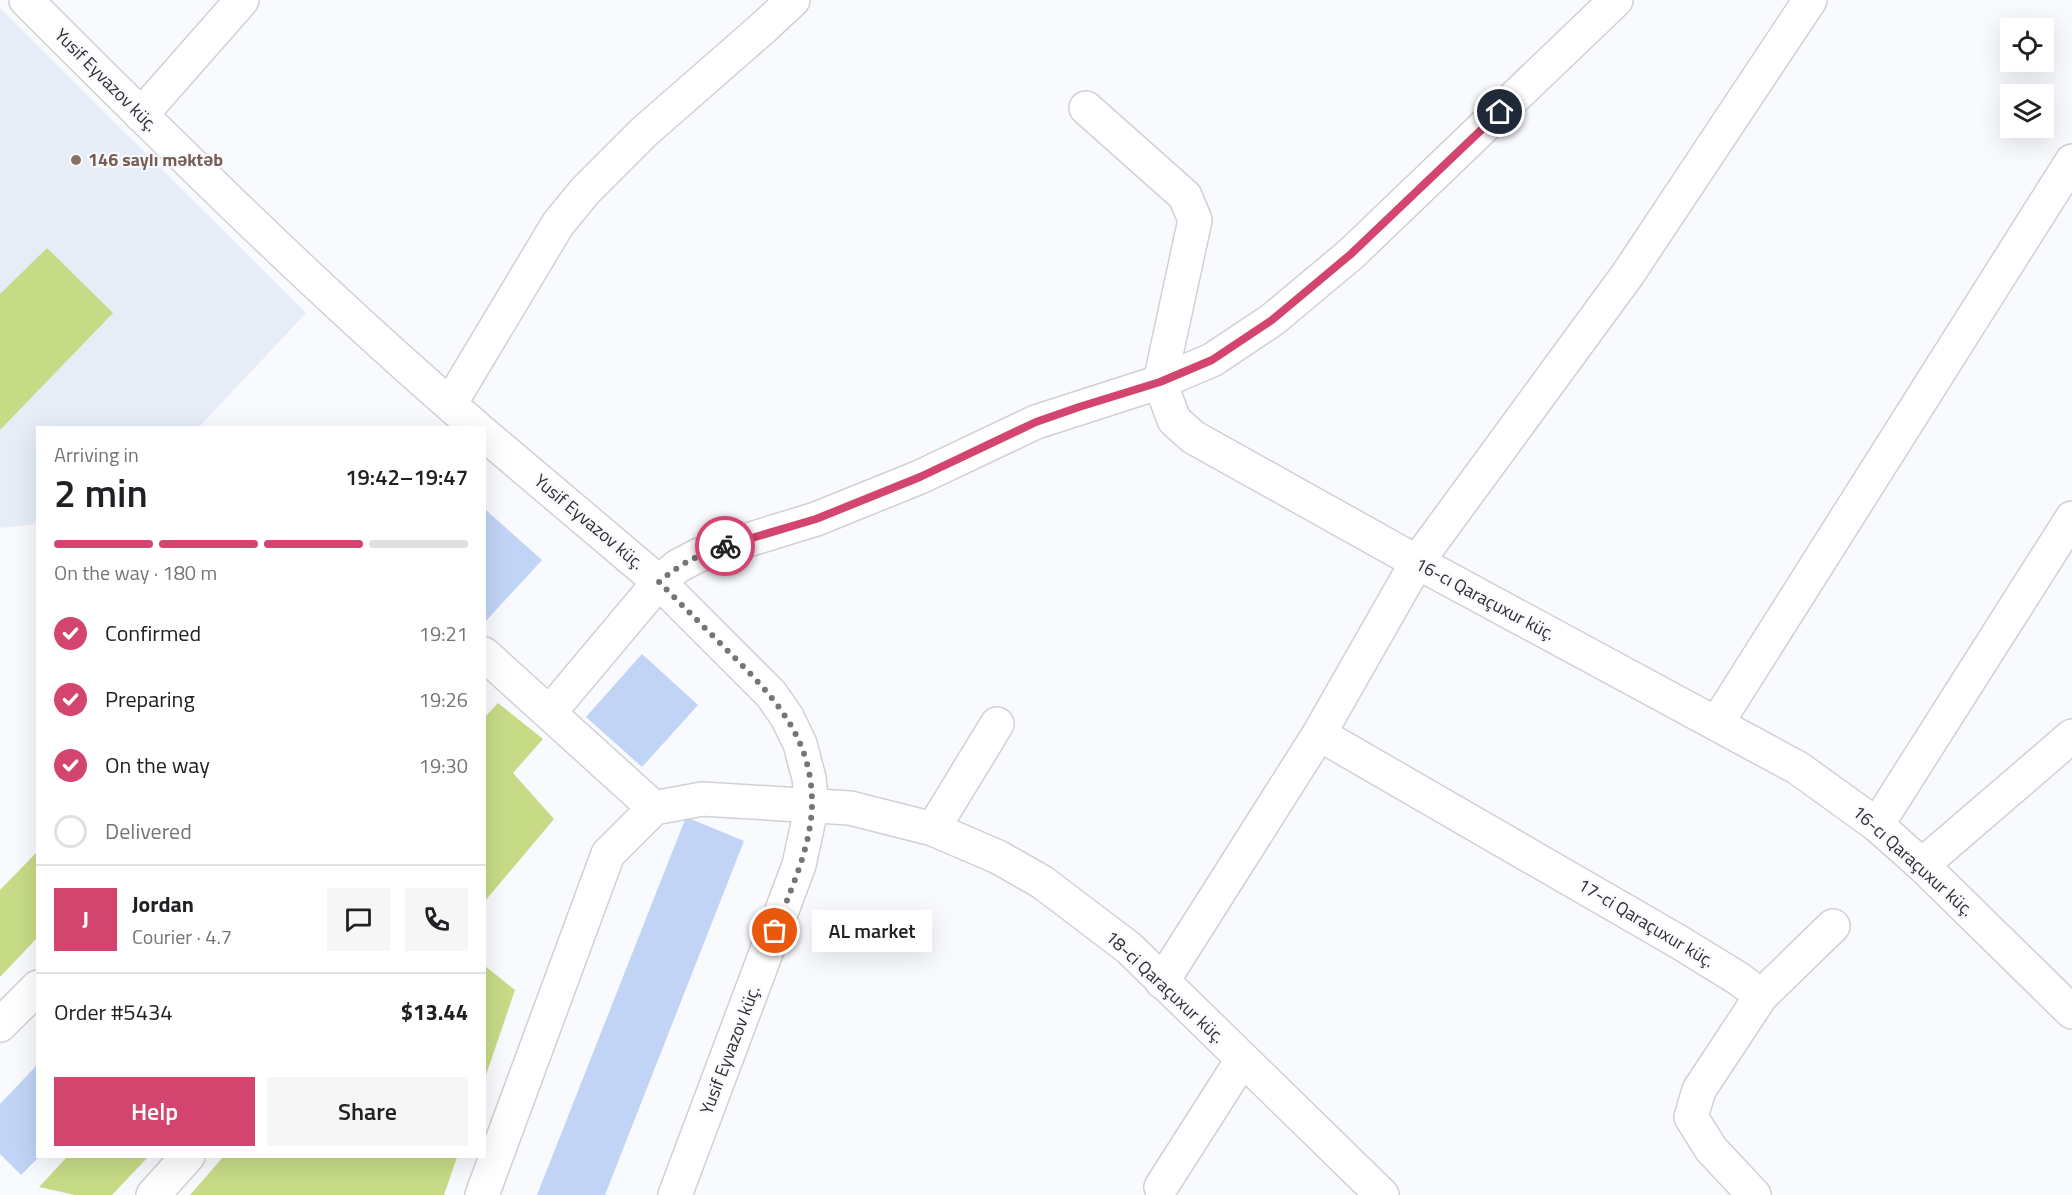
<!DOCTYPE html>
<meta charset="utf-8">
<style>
body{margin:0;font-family:"Titillium Web",sans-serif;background:#f6f6f6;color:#202124;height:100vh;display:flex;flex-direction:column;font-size:22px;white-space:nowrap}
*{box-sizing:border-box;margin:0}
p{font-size:20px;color:#757577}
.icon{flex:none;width:33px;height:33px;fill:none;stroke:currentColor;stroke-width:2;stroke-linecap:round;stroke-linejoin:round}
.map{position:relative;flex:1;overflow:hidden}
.sheet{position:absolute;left:36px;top:426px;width:450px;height:732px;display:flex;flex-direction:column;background:#fff;border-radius:0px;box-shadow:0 6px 24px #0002}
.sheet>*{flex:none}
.fabs{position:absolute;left:2000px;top:18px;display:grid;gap:12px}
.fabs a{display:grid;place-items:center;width:54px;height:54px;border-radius:0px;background:#fff;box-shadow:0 6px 24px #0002;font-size:30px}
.pin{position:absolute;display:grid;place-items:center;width:51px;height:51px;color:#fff;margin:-26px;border:3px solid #fff;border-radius:50%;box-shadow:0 2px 6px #0007}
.courier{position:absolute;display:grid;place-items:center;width:60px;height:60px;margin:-30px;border:4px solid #d3456e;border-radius:50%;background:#fff;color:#222;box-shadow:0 2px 8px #0007}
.bubble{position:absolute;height:42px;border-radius:0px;background:#fff;box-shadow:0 6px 24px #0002;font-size:20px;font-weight:600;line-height:42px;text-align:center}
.summary em{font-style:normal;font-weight:600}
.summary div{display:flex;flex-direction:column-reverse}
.summary{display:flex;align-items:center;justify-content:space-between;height:102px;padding:0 18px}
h1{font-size:39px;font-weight:600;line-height:45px}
.bar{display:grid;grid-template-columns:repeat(4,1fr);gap:9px 6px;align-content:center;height:72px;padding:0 18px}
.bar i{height:8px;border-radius:4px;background:#e0e0e0}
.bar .active{background:#d3456e}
.bar p{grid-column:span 4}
.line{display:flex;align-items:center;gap:15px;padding:0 18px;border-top:2px solid #e0e0e0}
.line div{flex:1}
.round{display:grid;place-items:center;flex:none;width:63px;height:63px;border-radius:0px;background:#f6f6f6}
ol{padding:0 18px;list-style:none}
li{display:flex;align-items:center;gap:18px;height:66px}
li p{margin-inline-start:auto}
li .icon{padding:6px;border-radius:50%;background:#d3456e;color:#fff;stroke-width:4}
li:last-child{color:#757577}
li i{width:33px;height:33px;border:3px solid #e0e0e0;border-radius:50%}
.primary-button{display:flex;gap:12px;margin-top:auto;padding:12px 18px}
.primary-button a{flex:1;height:69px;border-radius:0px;background:#d3456e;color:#fff;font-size:24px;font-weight:600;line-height:69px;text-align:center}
.primary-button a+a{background:#f6f6f6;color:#202124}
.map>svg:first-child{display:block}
.built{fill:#e7edf7}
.green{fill:#c7db87}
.building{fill:#c1d4f6}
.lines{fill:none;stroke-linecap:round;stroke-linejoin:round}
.minor-casing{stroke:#cfd1d4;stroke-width:36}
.minor{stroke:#fff;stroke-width:33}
.done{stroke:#757578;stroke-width:6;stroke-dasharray:0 10.8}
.route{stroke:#d3456e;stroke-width:8}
.education-dot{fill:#8d6e63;stroke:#f8fafe;stroke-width:2}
.labels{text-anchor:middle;stroke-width:4.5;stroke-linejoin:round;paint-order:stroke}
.street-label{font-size:18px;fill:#2e2e30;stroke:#f8fafe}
.education-label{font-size:18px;font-weight:bold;fill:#785e54;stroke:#f8fafe;text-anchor:start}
</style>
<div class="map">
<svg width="2072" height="1195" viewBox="0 0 2072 1195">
<rect width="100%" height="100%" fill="#f8fafe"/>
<path class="built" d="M 0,8 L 306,313 L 199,427 L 38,428 L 37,524 L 0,528 Z"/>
<g class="green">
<path d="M 47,248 L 113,313 L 0,430 L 0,294 Z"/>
<path d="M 498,703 L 543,739 L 513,773 L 554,819 L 485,901 L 485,717 Z"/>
<path d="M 37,852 L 37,938 L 0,977 L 0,890 Z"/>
<path d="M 485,966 L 515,990 L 485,1078 Z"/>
<path d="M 68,1156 L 148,1156 L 148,1157 L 112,1195 L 75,1195 L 39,1187 Z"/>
<path d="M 223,1157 L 223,1156 L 457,1157 L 444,1195 L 190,1195 Z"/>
</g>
<g class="building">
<path d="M 486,510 L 542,560 L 484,623 L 484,512 Z"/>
<path d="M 642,654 L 698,705 L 642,767 L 586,717 Z"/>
<path d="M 686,817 L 744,841 L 605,1195 L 537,1195 Z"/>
<path d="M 38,1064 L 38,1158 L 21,1175 L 0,1154 L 0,1104 Z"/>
</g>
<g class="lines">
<g class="minor-casing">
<g id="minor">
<path d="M 26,0 C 173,147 320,293 477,428"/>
<path d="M 1086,108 L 1185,196 L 1195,220 L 1160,382 L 1174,420 L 1193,437 L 1417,562 L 1798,768 L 1877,825 L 1922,865 L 2072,1012"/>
<path d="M 141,115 L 242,0"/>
<path d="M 450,404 L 558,224 L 585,191 L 644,132 L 763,28 L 793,0"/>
<path d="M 484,434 L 659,582 L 771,694 L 787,717 L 800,744 L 809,778 L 812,805 L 799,865 L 675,1195"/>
<path d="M 484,654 L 654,808"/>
<path d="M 550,712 L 659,582 L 678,566 L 699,555 L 816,519 L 920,477 L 1036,422 L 1160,382 L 1212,360 L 1272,320 L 1351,254 L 1616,0"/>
<path d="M 1717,723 L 2072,161"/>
<path d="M 1319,734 L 1679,942 L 1739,979 L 1761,996 L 1699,1090 L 1691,1117 L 1711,1149 L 1754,1195"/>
<path d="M 1877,825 L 2072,518"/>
<path d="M 933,829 L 997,724"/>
<path d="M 1922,865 L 2072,736"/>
<path d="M 1162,982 L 1319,734 L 1417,562 L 1628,274 L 1810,0"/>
<path d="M 1761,996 L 1833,926"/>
<path d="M 0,1025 L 38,987"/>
<path d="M 1161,1187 L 1242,1060"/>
<path d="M 153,1195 L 188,1156"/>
<path d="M 482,1195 L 608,854 L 654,808 L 702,799 L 850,808 L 933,829 L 998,857 L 1042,882 L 1129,948 L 1382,1195"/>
</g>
</g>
<use href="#minor" class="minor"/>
</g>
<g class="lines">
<path class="done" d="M 725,546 C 698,555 681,563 659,582 C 682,605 704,627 727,650 C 771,694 813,736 812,805 C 811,848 790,891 775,931"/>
<path class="route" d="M 725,546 L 816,519 L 920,477 L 1036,422 L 1079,407 L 1160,382 L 1212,360 L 1272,320 L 1351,254 L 1500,112"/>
</g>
<circle class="education-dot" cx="76" cy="160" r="6"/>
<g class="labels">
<g class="street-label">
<text transform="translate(106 80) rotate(45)" y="6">Yusif Eyvazov küç.</text>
<text transform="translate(589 522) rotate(40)" y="6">Yusif Eyvazov küç.</text>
<text transform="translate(1485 599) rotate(28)" y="6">16-cı Qaraçuxur küç.</text>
<text transform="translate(1913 861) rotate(42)" y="6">16-cı Qaraçuxur küç.</text>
<text transform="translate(1646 923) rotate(31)" y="6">17-ci Qaraçuxur küç.</text>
<text transform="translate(1165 987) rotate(43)" y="6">18-ci Qaraçuxur küç.</text>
<text transform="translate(730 1050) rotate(-69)" y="6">Yusif Eyvazov küç.</text>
</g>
<g class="education-label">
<text x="88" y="166">146 saylı məktəb</text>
</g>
</g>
</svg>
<div class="fabs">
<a><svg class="icon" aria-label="locate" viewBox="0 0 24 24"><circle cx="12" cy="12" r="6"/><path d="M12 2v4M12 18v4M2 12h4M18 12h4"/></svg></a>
<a><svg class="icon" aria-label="layers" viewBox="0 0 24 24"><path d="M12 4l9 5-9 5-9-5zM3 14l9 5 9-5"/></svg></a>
</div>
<div class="pin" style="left:775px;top:931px;background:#ea580c"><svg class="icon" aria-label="bag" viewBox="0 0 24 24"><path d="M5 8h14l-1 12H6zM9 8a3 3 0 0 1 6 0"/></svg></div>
<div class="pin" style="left:1500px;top:112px;background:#1f2937"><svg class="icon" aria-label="home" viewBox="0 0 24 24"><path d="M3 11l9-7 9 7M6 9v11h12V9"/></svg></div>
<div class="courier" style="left:725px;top:546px"><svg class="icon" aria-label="bike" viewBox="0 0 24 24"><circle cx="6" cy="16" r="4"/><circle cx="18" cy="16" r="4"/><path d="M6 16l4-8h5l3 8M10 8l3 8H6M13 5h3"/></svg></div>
<div class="bubble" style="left:812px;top:910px;width:120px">AL market</div>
<section class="sheet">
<div class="summary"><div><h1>2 min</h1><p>Arriving in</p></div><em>19:42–19:47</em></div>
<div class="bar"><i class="active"></i><i class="active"></i><i class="active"></i><i></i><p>On the way · 180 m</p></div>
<ol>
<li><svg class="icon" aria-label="check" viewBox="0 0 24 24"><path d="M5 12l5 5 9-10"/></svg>Confirmed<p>19:21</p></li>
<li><svg class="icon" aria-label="check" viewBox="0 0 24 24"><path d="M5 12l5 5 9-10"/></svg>Preparing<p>19:26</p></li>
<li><svg class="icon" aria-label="check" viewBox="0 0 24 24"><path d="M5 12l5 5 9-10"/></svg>On the way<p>19:30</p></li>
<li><i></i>Delivered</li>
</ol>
<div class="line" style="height:108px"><b class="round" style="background:#d3456e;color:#fff">J</b><div><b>Jordan</b><p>Courier · 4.7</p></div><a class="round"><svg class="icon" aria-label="chat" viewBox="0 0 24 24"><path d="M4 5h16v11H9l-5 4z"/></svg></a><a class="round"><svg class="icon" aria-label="phone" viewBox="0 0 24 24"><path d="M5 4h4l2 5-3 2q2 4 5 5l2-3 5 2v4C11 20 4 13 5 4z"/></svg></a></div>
<div class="line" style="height:78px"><div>Order #5434</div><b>$13.44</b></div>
<div class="primary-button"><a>Help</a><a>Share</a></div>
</section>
</div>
